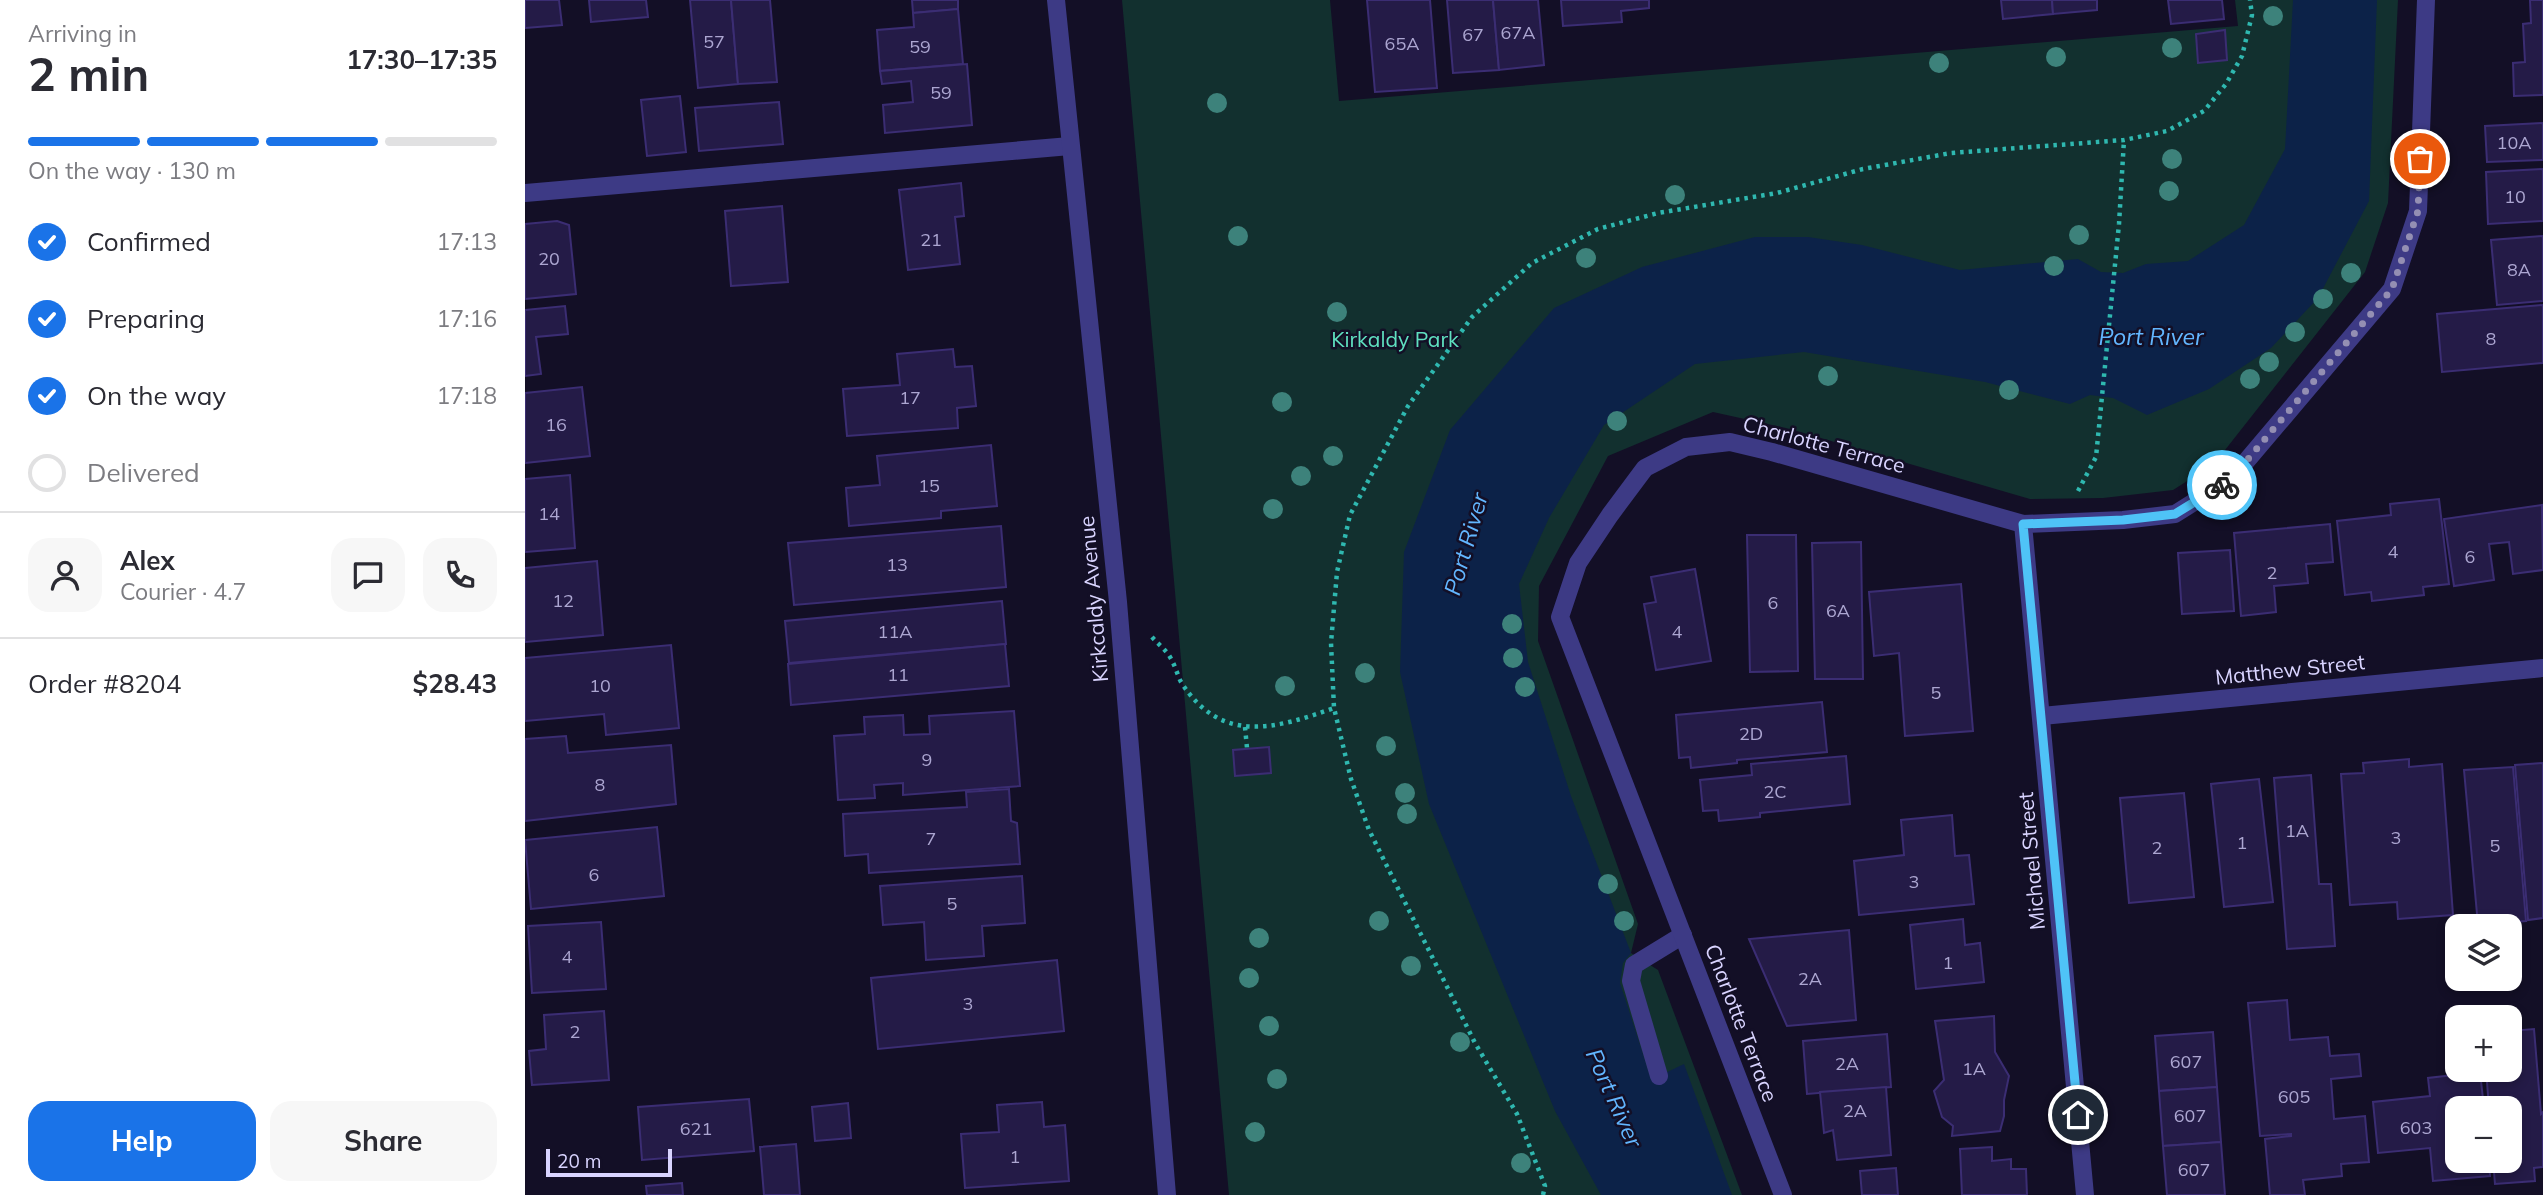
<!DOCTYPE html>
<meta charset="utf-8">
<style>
body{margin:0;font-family:Mulish,sans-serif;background:#f7f7f7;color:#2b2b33;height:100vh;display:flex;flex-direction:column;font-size:26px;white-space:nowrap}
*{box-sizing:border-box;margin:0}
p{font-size:23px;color:#7c7c81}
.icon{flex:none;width:38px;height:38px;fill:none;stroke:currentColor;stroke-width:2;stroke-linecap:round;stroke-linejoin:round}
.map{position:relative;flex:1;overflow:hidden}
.panel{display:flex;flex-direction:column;background:#fff;width:525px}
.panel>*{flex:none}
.buttons{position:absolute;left:1920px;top:914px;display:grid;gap:14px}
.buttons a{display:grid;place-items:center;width:77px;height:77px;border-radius:14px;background:#fff;box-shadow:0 4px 10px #0003;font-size:35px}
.scale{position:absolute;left:21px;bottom:18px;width:126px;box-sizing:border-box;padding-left:7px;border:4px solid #d9d4ff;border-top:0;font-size:19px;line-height:24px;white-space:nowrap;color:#d9d4ff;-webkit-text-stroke:5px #130f26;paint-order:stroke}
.pin{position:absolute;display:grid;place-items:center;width:60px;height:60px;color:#fff;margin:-30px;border:4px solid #fff;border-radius:50%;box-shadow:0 2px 7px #0007}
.courier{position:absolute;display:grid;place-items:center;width:70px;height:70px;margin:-35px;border:5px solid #4fc3f7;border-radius:50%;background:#fff;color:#222;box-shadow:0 2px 9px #0007}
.summary em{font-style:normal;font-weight:700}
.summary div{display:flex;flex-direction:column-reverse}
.summary{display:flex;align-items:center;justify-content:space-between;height:119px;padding:0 28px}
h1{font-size:46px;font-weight:700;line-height:52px}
.bar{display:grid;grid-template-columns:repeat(4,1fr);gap:10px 7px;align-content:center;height:84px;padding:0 28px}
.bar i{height:9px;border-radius:5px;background:#e1e1e2}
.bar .on{background:#1a73e8}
.bar p{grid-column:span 4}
.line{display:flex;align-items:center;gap:18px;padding:0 28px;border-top:2px solid #e1e1e2}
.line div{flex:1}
.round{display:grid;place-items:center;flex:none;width:74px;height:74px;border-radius:21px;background:#f7f7f7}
ol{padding:0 28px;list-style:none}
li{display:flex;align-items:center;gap:21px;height:77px}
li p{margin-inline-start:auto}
li .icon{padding:7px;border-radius:50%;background:#1a73e8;color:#fff;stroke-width:4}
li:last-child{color:#7c7c81}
li i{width:38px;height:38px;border:4px solid #e1e1e2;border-radius:50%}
.primary-button{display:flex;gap:14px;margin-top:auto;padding:14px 28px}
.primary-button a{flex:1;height:80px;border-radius:21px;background:#1a73e8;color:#fff;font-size:28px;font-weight:700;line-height:80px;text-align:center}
.primary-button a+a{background:#f7f7f7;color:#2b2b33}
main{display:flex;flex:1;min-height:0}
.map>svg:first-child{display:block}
.green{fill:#12302f}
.water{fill:#0c2248}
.building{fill:#241b47;stroke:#3b2d73;stroke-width:2}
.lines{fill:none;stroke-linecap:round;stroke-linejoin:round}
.path{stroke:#2fb8b0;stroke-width:4.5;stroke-dasharray:3.5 5;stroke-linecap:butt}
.service{stroke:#3d3a85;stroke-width:18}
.minor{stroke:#3d3a85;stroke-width:18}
.tree{fill:#3d827b}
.done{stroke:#948fb3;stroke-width:7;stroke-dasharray:0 12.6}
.route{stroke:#4fc3f7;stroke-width:9}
.labels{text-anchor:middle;stroke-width:5;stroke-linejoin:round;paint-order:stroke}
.number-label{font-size:18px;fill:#aca6d1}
.park-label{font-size:21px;fill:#5fe0c0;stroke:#130f26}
.street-label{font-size:21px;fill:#d9d4ff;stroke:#130f26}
.water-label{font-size:23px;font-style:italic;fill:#62b6ff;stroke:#130f26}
</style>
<main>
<section class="panel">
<div class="summary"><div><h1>2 min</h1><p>Arriving in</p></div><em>17:30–17:35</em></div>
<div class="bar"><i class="on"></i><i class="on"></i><i class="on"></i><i></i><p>On the way · 130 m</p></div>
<ol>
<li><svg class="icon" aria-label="check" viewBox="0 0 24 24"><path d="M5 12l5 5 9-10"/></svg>Confirmed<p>17:13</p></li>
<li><svg class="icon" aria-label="check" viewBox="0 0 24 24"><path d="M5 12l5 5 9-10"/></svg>Preparing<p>17:16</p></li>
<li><svg class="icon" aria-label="check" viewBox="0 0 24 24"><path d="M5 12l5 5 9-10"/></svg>On the way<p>17:18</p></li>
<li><i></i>Delivered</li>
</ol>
<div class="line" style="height:126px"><a class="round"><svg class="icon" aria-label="person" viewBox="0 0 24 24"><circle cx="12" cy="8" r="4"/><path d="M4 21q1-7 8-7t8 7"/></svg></a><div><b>Alex</b><p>Courier · 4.7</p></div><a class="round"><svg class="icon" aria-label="chat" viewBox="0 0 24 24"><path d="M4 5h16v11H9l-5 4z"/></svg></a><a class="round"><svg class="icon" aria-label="phone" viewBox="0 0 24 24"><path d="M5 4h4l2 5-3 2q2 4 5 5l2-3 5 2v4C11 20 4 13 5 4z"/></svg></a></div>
<div class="line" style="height:91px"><div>Order #8204</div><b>$28.43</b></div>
<div class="primary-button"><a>Help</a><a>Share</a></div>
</section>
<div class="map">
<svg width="2018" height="1195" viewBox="0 0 2018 1195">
<rect width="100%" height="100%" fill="#130f26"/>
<path class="green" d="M 597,0 L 805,0 L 814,101 L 1713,26 L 1710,0 L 1873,0 L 1863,203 L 1840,272 L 1689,464 L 1648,490 L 1578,498 L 1505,499 L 1265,429 L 1188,412 L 1083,456 L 1014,586 L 1013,641 L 1113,924 L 1106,953 L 1133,970 L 1217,1195 L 704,1195 Z"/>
<path class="water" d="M 1768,0 L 1852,0 L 1844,201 L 1793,298 L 1746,348 L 1684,389 L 1622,415 L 1588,398 L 1565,395 L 1545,404 L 1460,382 L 1279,352 L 1170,364 L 1079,425 L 1024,518 L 994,584 L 1003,662 L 1046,796 L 1106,953 L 1098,963 L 1095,983 L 1125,1076 L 1134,1076 L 1159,1064 L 1207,1195 L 1076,1195 L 1030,1111 L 904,804 L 875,672 L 879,552 L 925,430 L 1029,308 L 1117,267 L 1230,237 L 1283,237 L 1337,245 L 1435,270 L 1553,259 L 1576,272 L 1598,273 L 1621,264 L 1663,261 L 1719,225 L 1760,149 Z"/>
<g class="building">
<path d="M 0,0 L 34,0 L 37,25 L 0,28 Z"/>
<path d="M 64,0 L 121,0 L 123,17 L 66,22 Z"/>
<path d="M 165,0 L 206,0 L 213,84 L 173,88 Z"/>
<path d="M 206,0 L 245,0 L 252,82 L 213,84 Z"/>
<path d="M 387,0 L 433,0 L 433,9 L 388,13 Z"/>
<path d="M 842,0 L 905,0 L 912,88 L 850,92 Z"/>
<path d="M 922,0 L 968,0 L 974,70 L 928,73 Z"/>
<path d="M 968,0 L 1013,0 L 1019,65 L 974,70 Z"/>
<path d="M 1036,0 L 1124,0 L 1124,8 L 1096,11 L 1097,22 L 1038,26 Z"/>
<path d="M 1476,0 L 1527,0 L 1528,14 L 1478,19 Z"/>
<path d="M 1527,0 L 1572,0 L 1572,10 L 1528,14 Z"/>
<path d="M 1643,0 L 1697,0 L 1699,19 L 1646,24 Z"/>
<path d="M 2005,0 L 2018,0 L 2018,95 L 1989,96 L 1988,63 L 2000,62 L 1998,24 L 2006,23 Z"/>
<path d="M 433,9 L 438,64 L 355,71 L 352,30 L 389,27 L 388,13 Z"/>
<path d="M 1700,30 L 1702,60 L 1673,63 L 1671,34 Z"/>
<path d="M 442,64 L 447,125 L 360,133 L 358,105 L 388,102 L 386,81 L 357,84 L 355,71 Z"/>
<path d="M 155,96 L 161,152 L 122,156 L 116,100 Z"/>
<path d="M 254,102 L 258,144 L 174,151 L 170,108 Z"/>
<path d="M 2018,123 L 2018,160 L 1962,162 L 1960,126 Z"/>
<path d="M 2018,169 L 2018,221 L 1963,224 L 1961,172 Z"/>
<path d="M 436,183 L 439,216 L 430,217 L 435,264 L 383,270 L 374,190 Z"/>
<path d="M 257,206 L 263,282 L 206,286 L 200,211 Z"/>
<path d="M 32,221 L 44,225 L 51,294 L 0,299 L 0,224 Z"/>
<path d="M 2018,236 L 2018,301 L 1972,305 L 1966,240 Z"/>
<path d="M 2018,305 L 2018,363 L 1917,372 L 1912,314 Z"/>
<path d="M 40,306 L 43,334 L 11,337 L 16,374 L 0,376 L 0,310 Z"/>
<path d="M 428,349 L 430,367 L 447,366 L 451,406 L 432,408 L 433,428 L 322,436 L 318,389 L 375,385 L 372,354 Z"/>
<path d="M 57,387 L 65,456 L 0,463 L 0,393 Z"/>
<path d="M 466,445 L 472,506 L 416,511 L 416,518 L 324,526 L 321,488 L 355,485 L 352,456 Z"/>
<path d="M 45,475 L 50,548 L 0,552 L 0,479 Z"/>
<path d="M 1914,499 L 1924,584 L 1898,587 L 1899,595 L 1847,601 L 1846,592 L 1820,595 L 1812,521 L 1866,515 L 1865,504 Z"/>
<path d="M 2017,505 L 2018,570 L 1988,574 L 1984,542 L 1964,544 L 1969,580 L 1929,586 L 1919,519 Z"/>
<path d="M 1805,524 L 1808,562 L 1781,564 L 1783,583 L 1749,586 L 1751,612 L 1716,616 L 1709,533 Z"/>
<path d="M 476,526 L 481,587 L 269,605 L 263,543 Z"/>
<path d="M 1222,535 L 1271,535 L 1273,671 L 1225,672 Z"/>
<path d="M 1336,542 L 1338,679 L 1290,679 L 1287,543 Z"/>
<path d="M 1705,550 L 1709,611 L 1657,614 L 1653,553 Z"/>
<path d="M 72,561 L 78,635 L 0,642 L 0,568 Z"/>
<path d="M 1170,569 L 1186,661 L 1131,670 L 1119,604 L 1131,602 L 1126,577 Z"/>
<path d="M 1436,584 L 1448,731 L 1380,736 L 1374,653 L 1349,656 L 1344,592 Z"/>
<path d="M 477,601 L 481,644 L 264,663 L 260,621 Z"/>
<path d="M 480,644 L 484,686 L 266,705 L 263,664 Z"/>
<path d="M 146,645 L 154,728 L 81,735 L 79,714 L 0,721 L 0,658 Z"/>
<path d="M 1297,702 L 1302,752 L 1212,760 L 1212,763 L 1166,768 L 1165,757 L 1154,758 L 1151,715 Z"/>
<path d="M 489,711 L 495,786 L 378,795 L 378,783 L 349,785 L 350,798 L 313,800 L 309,736 L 340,734 L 339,717 L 378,715 L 379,735 L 405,734 L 404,716 Z"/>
<path d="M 41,736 L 43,753 L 146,745 L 151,804 L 0,821 L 0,739 Z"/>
<path d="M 744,747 L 746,773 L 710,776 L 708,750 Z"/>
<path d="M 1321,756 L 1325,804 L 1235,813 L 1235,817 L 1194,821 L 1193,810 L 1178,811 L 1175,780 L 1227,775 L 1226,764 Z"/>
<path d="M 1884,759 L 1884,767 L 1917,764 L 1928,915 L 1873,919 L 1872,902 L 1825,905 L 1816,774 L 1839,773 L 1838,763 Z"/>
<path d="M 2018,763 L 2018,918 L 2003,920 L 1990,765 Z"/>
<path d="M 1988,767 L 2001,921 L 1953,925 L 1939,770 Z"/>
<path d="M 1786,775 L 1794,884 L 1806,884 L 1810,946 L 1762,949 L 1749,778 Z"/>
<path d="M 1734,779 L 1748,902 L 1699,907 L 1686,784 Z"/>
<path d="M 484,789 L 486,821 L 492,823 L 495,864 L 344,873 L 343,854 L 320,856 L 318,814 L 442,807 L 441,792 Z"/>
<path d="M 1659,793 L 1669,897 L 1604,903 L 1595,798 Z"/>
<path d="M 1427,815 L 1430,856 L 1444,855 L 1449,904 L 1334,915 L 1329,861 L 1379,855 L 1376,820 Z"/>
<path d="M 132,827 L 139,896 L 6,909 L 0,840 Z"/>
<path d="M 497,876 L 500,923 L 457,926 L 459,956 L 401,960 L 399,922 L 358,925 L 355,886 Z"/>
<path d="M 1438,919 L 1440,945 L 1455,943 L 1459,982 L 1391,989 L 1385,925 Z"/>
<path d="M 76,922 L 81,989 L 7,993 L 3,926 Z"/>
<path d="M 1324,930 L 1331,1020 L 1262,1026 L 1224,939 Z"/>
<path d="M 532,960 L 539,1031 L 353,1049 L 346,978 Z"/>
<path d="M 1762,1000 L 1765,1040 L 1803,1037 L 1805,1056 L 1834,1054 L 1836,1076 L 1806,1079 L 1809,1119 L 1840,1116 L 1844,1162 L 1816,1164 L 1817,1176 L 1778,1180 L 1780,1195 L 1745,1195 L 1740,1139 L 1766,1136 L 1766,1134 L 1735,1136 L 1723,1003 Z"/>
<path d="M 79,1011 L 84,1080 L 7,1085 L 4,1051 L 21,1049 L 19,1015 Z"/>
<path d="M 1469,1016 L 1470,1052 L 1484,1076 L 1479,1100 L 1479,1116 L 1475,1131 L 1427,1136 L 1428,1126 L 1417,1117 L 1409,1091 L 1419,1080 L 1410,1021 Z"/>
<path d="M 1984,1023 L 1986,1031 L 2009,1029 L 2016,1114 L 2018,1112 L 2018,1167 L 2009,1168 L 2010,1181 L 1970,1184 L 1968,1160 L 1984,1160 L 1984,1108 L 1964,1108 L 1961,1069 L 1984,1069 Z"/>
<path d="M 1688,1032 L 1692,1087 L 1634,1091 L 1630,1036 Z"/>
<path d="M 1362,1034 L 1366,1087 L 1282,1094 L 1278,1041 Z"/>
<path d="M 1955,1072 L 1959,1108 L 1932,1108 L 1932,1160 L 1964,1160 L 1965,1176 L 1908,1181 L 1905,1148 L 1853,1153 L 1848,1102 L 1905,1096 L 1903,1078 Z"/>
<path d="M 1361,1087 L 1366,1155 L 1312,1160 L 1308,1130 L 1299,1133 L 1295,1092 Z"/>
<path d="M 1692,1087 L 1696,1142 L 1638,1146 L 1634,1091 Z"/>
<path d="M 224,1099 L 229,1151 L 117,1160 L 113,1107 Z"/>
<path d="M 517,1102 L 519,1127 L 540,1125 L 544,1181 L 440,1188 L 436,1134 L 474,1132 L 472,1105 Z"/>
<path d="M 323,1103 L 326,1138 L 290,1141 L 287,1107 Z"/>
<path d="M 1696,1142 L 1700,1195 L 1642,1195 L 1638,1146 Z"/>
<path d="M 271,1144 L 275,1195 L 239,1195 L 235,1147 Z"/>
<path d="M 1467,1147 L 1467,1161 L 1486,1159 L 1486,1169 L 1501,1169 L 1502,1195 L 1437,1195 L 1435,1149 Z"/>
<path d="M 1371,1168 L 1373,1195 L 1337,1195 L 1335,1171 Z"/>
<path d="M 157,1183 L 158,1195 L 122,1195 L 121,1186 Z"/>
</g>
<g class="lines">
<g class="path">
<path d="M 1553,491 L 1571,457 L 1594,224 L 1599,140"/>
<path d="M 627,637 C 633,644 641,650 645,657 C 650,665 652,674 656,682 C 696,745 750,729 809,708"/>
<path d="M 720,727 L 722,748"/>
<path d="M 1018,1195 L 1020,1186 L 992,1114 L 950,1043 L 844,830 L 826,779 L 809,708 L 806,643 L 812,572 L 825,515 L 883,406 L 947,317 L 1007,263 L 1073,229 L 1133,213 L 1252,193 L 1338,169 L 1426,153 L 1599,140 L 1642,131 L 1679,111 L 1701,84 L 1717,56 L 1727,15 L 1725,0"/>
</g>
<g class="service">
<path d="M 0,193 L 545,146"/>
<path d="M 1134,1076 L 1106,981 L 1109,965 L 1158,935"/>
</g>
<g class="minor">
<path d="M 531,0 L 593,602 L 642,1195"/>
<path d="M 1498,524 L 1560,1195"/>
<path d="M 1517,716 L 2018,668"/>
<path d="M 1258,1195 L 1035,617 L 1053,563 L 1085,515 L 1120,468 L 1161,447 L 1205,442 L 1247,452 L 1498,524 L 1598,520 L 1650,514 L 1707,478 L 1867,289 L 1893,211 L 1901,0"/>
</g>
</g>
<g class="tree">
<circle cx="1748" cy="16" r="10"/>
<circle cx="1647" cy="48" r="10"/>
<circle cx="1531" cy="57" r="10"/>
<circle cx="1414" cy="63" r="10"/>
<circle cx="692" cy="103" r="10"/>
<circle cx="1647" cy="159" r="10"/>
<circle cx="1644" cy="191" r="10"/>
<circle cx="1150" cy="195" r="10"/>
<circle cx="1554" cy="235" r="10"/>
<circle cx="713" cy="236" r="10"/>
<circle cx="1061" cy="258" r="10"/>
<circle cx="1529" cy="266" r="10"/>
<circle cx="1826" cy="273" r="10"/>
<circle cx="1798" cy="299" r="10"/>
<circle cx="812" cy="312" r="10"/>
<circle cx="1770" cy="332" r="10"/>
<circle cx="1744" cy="362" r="10"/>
<circle cx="1303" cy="376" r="10"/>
<circle cx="1725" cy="379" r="10"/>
<circle cx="1484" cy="390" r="10"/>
<circle cx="757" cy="402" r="10"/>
<circle cx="1092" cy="421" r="10"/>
<circle cx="808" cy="456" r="10"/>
<circle cx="776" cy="476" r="10"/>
<circle cx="748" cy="509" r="10"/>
<circle cx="987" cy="624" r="10"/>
<circle cx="988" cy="658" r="10"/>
<circle cx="840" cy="673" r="10"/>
<circle cx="760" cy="686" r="10"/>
<circle cx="1000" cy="687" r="10"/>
<circle cx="861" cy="746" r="10"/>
<circle cx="880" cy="793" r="10"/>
<circle cx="882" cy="814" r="10"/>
<circle cx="1083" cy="884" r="10"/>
<circle cx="854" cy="921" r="10"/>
<circle cx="1099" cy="921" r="10"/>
<circle cx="734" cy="938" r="10"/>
<circle cx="886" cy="966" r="10"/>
<circle cx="724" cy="978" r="10"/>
<circle cx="744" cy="1026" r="10"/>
<circle cx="935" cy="1042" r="10"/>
<circle cx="752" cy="1079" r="10"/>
<circle cx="730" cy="1132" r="10"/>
<circle cx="996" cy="1163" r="10"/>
</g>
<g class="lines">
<path class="done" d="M 1697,485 L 1707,478 L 1867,289 L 1893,211 L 1895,159"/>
<path class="route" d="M 1553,1115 L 1498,524 L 1598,520 L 1650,514 L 1697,485"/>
</g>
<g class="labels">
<g class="number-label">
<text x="993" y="39">67A</text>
<text x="948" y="41">67</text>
<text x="189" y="48">57</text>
<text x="877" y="50">65A</text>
<text x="395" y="53">59</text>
<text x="416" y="99">59</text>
<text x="1989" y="149">10A</text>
<text x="1990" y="203">10</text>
<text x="406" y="246">21</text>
<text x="24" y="265">20</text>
<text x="1994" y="276">8A</text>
<text x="1966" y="345">8</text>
<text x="385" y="404">17</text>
<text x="31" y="431">16</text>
<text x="404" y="492">15</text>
<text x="24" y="520">14</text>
<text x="1868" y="558">4</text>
<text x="1945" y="563">6</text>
<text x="372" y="571">13</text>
<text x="1747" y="579">2</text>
<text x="38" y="607">12</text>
<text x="1248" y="609">6</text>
<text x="1313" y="617">6A</text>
<text x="370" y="638">11A</text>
<text x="1152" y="638">4</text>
<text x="373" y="681">11</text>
<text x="75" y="692">10</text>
<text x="1411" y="699">5</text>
<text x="1226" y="740">2D</text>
<text x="402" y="766">9</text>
<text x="75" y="791">8</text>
<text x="1250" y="798">2C</text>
<text x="1772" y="837">1A</text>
<text x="1871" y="844">3</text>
<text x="406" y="845">7</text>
<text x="1717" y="849">1</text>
<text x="1970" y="852">5</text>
<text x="1632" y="854">2</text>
<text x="69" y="881">6</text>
<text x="1389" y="888">3</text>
<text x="427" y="910">5</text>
<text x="42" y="963">4</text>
<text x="1423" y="969">1</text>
<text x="1285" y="985">2A</text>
<text x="443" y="1010">3</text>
<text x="50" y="1038">2</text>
<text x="1661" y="1068">607</text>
<text x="1322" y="1070">2A</text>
<text x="1449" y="1075">1A</text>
<text x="1769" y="1103">605</text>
<text x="1330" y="1117">2A</text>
<text x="1665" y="1122">607</text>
<text x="1891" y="1134">603</text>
<text x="171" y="1135">621</text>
<text x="490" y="1163">1</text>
<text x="1669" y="1176">607</text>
</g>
<g class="park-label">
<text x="870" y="347">Kirkaldy Park</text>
</g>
<g class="street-label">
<text transform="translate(1299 445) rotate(15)" y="7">Charlotte Terrace</text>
<text transform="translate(569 599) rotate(-95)" y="7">Kirkcaldy Avenue</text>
<text transform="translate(1765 670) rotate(-6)" y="7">Matthew Street</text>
<text transform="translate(1507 861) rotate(-95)" y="7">Michael Street</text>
<text transform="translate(1216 1023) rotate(69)" y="7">Charlotte Terrace</text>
</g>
<g class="water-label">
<text x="1626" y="345">Port River</text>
<text transform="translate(941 544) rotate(-74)" y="8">Port River</text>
<text transform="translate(1089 1098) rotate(66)" y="8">Port River</text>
</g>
</g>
</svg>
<div class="buttons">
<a><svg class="icon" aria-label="layers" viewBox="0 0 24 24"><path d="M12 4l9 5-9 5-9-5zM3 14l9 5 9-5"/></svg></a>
<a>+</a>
<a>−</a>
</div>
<div class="scale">20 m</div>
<div class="pin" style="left:1895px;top:159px;background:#ea580c"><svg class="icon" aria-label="bag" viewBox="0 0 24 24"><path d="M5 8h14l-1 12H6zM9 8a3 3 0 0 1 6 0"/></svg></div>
<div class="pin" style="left:1553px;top:1115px;background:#1f2937"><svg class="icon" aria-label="home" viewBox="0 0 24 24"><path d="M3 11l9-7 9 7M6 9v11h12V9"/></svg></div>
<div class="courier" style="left:1697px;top:485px"><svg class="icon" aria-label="bike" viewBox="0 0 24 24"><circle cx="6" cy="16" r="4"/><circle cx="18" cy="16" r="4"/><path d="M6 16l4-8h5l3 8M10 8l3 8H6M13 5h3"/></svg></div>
</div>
</main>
